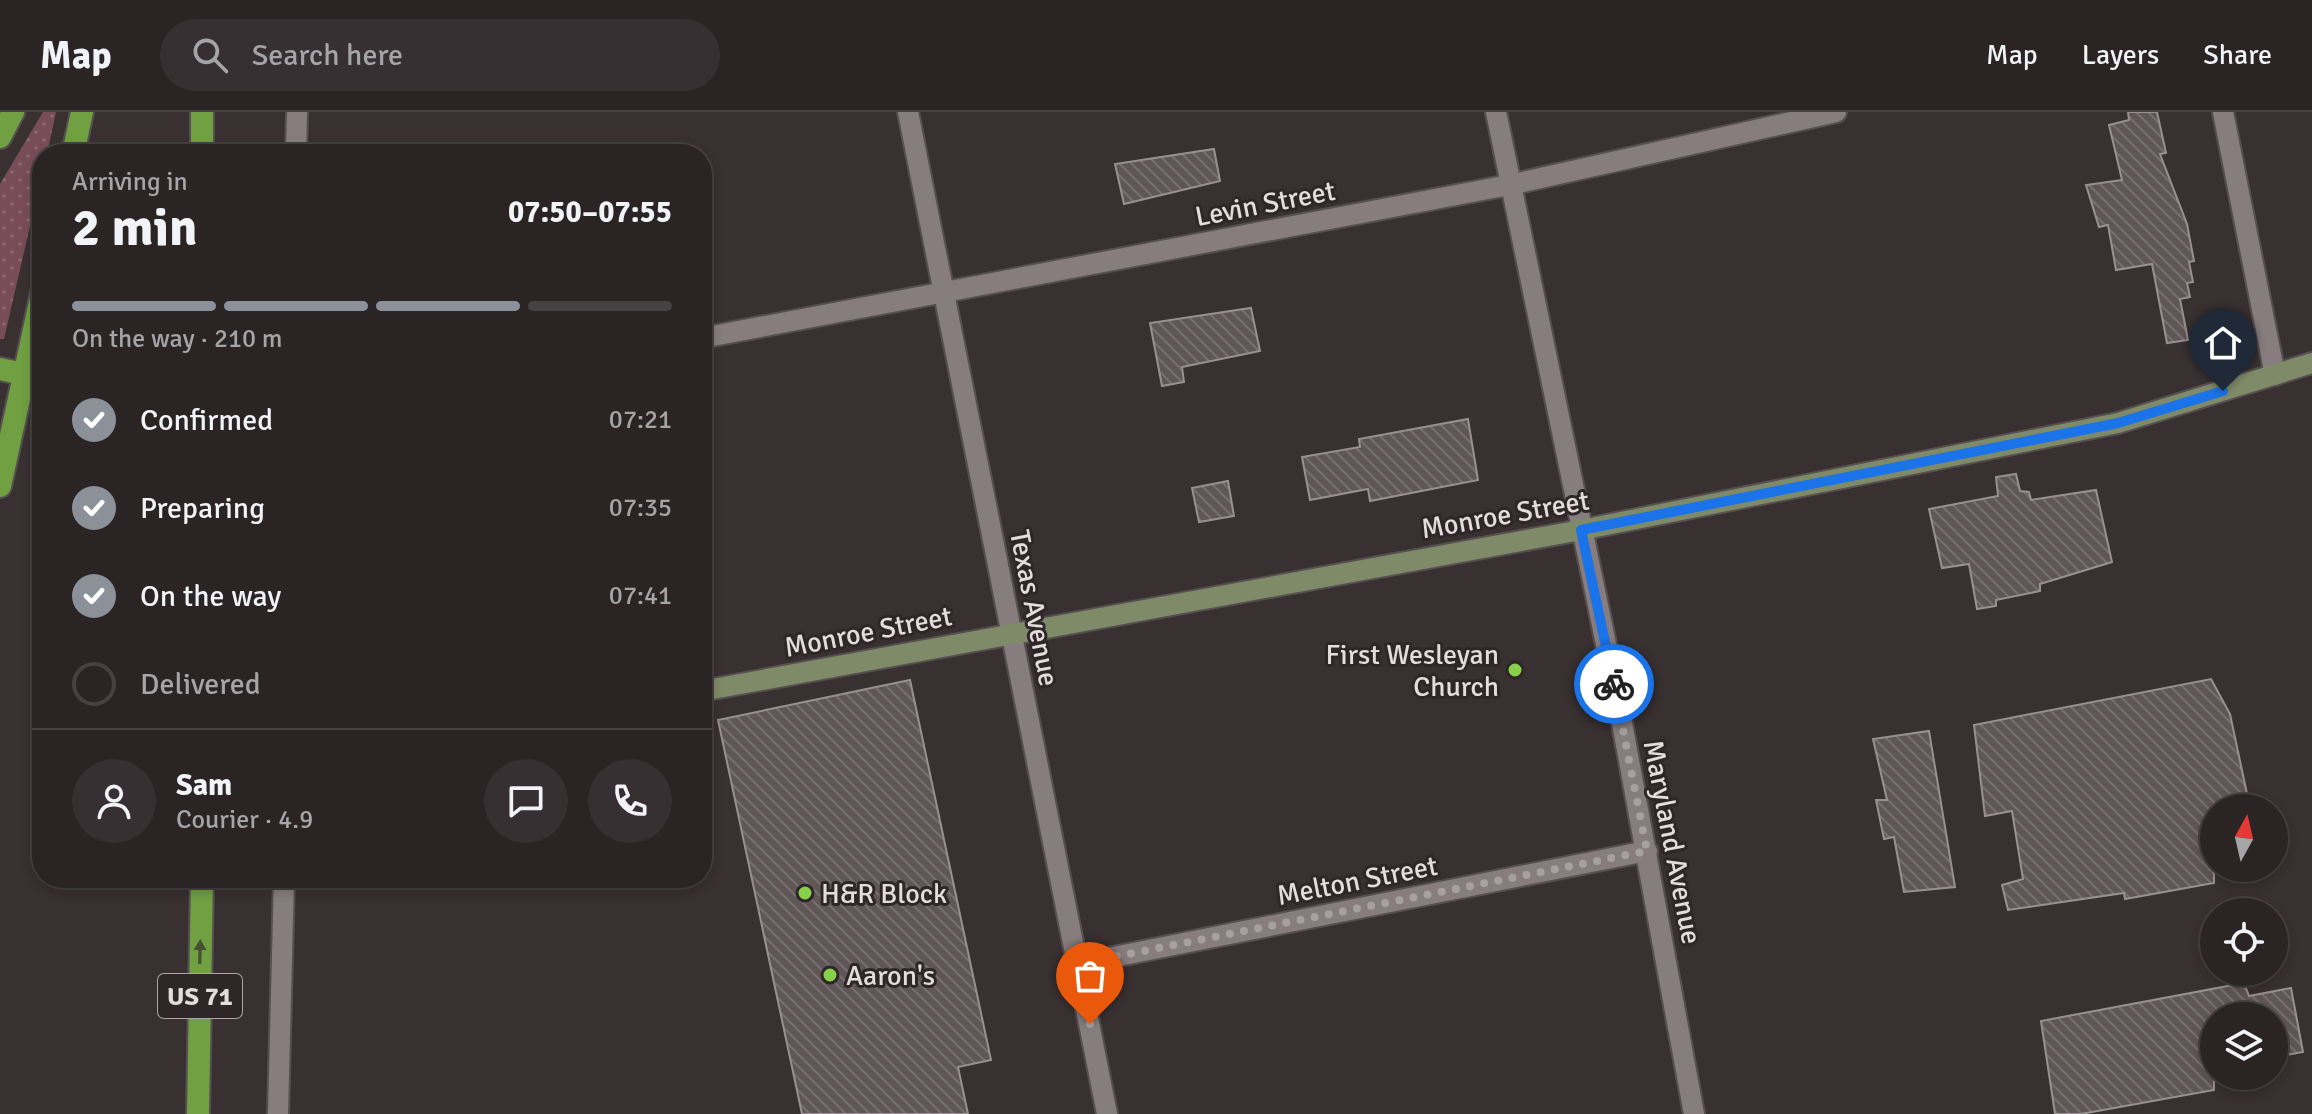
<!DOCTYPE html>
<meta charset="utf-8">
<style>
body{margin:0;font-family:Signika,sans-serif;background:#363032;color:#f1f3f6;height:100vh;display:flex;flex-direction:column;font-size:30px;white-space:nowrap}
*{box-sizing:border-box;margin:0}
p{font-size:26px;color:#a5a4a7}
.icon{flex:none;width:44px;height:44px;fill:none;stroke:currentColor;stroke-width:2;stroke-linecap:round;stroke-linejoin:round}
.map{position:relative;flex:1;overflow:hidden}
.panel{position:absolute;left:32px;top:32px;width:680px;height:744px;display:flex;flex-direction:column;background:#2a2425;border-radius:32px;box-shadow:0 4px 12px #0003,0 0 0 2px #464142}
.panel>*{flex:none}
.needle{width:52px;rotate:8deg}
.tools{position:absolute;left:2200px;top:682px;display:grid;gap:16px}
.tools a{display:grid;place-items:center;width:88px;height:88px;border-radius:50%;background:#2a2425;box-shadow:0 4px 12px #0003,0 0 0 2px #464142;font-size:40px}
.pin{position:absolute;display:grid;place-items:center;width:68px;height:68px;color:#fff;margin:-82px -34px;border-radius:50% 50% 50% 0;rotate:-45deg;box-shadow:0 0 8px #0007}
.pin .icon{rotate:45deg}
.courier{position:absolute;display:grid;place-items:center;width:80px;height:80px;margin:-40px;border:6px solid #1a73e8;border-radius:50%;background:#fff;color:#222;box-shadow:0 2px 10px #0007}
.headline em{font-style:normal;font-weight:800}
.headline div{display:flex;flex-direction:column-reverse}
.headline{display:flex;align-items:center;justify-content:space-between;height:136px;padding:0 40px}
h1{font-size:52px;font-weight:800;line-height:60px}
.bar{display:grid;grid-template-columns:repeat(4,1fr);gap:12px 8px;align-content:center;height:96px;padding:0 40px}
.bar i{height:10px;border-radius:6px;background:#464142}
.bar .active{background:#8c9099}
.bar p{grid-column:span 4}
.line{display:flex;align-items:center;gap:20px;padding:0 40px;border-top:2px solid #464142}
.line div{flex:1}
.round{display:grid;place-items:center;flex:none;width:84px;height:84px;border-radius:42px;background:#363032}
ol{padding:0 40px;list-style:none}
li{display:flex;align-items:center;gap:24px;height:88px}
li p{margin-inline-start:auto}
li .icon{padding:8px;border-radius:50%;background:#8c9099;color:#fff;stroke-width:4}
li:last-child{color:#a5a4a7}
li i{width:44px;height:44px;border:4px solid #464142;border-radius:50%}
header{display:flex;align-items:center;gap:48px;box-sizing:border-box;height:112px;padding:0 40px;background:#2a2425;border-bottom:2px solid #464142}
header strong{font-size:38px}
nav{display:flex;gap:44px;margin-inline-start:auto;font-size:28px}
.search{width:560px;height:72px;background:#363032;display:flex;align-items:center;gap:20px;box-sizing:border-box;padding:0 28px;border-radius:44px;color:#a5a4a7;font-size:30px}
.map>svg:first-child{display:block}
.grass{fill:url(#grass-dots)}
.building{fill:url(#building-back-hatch);stroke:#9a8f92;stroke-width:2}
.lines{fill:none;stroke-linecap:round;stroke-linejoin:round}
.minor-casing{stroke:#564f50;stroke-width:24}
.tertiary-casing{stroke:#564f50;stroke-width:24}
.secondary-casing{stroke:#564f50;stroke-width:24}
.trunk-casing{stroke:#564f50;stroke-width:26}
.minor{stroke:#877d7f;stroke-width:20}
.tertiary{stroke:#877d7f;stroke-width:20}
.secondary{stroke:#7f8a68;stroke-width:20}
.trunk{stroke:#70a042;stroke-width:22}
.oneway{fill:#455130}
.done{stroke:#a7a0a1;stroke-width:8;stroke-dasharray:0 14.4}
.route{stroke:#1a73e8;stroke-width:10}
.poi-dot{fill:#88cf4a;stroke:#2e2627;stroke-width:3}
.labels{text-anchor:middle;stroke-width:6;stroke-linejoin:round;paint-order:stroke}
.shield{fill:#2e2627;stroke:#ada6a7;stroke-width:2}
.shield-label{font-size:26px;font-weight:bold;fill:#e3ddde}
.street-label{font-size:28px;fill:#e3ddde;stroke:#2e2627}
.poi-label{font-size:28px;fill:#e3ddde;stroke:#2e2627;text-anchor:start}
</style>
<header>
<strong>Map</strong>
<div class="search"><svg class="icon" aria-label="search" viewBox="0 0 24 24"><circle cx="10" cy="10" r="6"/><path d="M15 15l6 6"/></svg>Search here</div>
<nav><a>Map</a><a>Layers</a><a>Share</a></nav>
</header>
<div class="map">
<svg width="2312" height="1002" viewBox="0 0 2312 1002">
<defs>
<pattern id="grass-dots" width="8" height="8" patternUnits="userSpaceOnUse" patternTransform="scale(2)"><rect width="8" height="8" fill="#784d57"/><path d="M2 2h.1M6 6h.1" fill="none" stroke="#8b666f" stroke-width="1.8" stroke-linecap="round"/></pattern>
<pattern id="building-back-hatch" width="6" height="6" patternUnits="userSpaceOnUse" patternTransform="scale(2)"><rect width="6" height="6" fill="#605658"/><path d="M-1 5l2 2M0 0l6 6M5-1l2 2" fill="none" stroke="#776e70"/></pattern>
</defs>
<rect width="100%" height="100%" fill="#383031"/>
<path class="grass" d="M 43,0 L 56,0 L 47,42 L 42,42 L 42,62 L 4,227 L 0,227 L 0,72 Z"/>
<g class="building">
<path d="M 2128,0 L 2157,0 L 2166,41 L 2160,42 L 2187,112 L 2194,149 L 2189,150 L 2193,170 L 2187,171 L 2190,185 L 2180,187 L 2188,228 L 2167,231 L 2152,152 L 2116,158 L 2108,113 L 2099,115 L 2086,73 L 2122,68 L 2109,13 L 2129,8 Z"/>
<path d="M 1214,37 L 1220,69 L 1124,92 L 1115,52 Z"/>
<path d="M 1251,196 L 1260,239 L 1182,255 L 1184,270 L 1162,274 L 1150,211 Z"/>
<path d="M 1468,307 L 1478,368 L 1370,389 L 1368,377 L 1310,388 L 1302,345 L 1360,335 L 1359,327 Z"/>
<path d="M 2016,362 L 2020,379 L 2029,380 L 2031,388 L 2096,378 L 2112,450 L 2040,472 L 2040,479 L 1996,488 L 1996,494 L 1977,497 L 1969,452 L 1942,456 L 1929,397 L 1998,384 L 1996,365 Z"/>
<path d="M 1228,369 L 1234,404 L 1199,410 L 1192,376 Z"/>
<path d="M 2211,567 L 2230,602 L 2250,696 L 2214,696 L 2214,771 L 2125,787 L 2124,781 L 2008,798 L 2002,773 L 2023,767 L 2012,699 L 1985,704 L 1974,613 Z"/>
<path d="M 910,568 L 991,948 L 958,955 L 968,1002 L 802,1002 L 718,608 Z"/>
<path d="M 1929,619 L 1955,775 L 1904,780 L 1894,725 L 1884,727 L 1876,688 L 1887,688 L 1873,627 Z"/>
<path d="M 2244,871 L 2249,884 L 2291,876 L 2303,940 L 2274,945 L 2274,904 L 2214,904 L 2214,978 L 2081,1002 L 2055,1002 L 2041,909 Z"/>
</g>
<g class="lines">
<g class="minor-casing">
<g id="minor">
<path d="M 1496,0 L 1620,600 L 1694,1002"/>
<path d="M 2223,0 L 2275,263"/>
<path d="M 296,42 L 297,0"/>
<path d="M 702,226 L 1509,73 L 1836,0"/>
<path d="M 1078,852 L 1647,739"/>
<path d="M 278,1002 L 284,766"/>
</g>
</g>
<g class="tertiary-casing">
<path id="tertiary" d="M 908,0 L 1107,1002"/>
</g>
<g class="secondary-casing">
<path id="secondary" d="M 702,579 L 1581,418 L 2118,311 L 2312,251"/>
</g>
<g class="trunk-casing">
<g id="trunk">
<path d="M 0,25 L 13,0"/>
<path d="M 73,42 L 82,0"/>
<path d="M 202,42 L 202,0"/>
<path d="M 0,257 L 42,266"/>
<path d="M 0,374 L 42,181"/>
<path d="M 198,1002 L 202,766"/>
</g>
</g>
<use href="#minor" class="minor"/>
<use href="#tertiary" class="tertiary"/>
<use href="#secondary" class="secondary"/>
<use href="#trunk" class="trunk"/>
</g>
<defs><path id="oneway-solid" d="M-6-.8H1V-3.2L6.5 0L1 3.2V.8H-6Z" transform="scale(2)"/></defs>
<use class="oneway" href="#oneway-solid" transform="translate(200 840) rotate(-89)"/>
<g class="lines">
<path class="done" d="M 1090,912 L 1078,852 L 1647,739 L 1614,572"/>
<path class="route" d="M 1614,572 L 1581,418 L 2118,311 L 2223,279"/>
</g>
<g class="poi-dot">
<circle cx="1515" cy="558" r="8"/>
<circle cx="805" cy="781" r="8"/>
<circle cx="830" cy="863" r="8"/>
</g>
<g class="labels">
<rect class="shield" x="158" y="862" width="84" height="44" rx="6"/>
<g class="shield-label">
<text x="200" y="893">US 71</text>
</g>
<g class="street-label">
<text transform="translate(1265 91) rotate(-11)" y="10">Levin Street</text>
<text transform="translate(1505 402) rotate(-10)" y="10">Monroe Street</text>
<text transform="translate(1035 496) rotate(79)" y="10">Texas Avenue</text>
<text transform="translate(868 519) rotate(-11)" y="10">Monroe Street</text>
<text transform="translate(1673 730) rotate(79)" y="10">Maryland Avenue</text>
<text transform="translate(1357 768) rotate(-11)" y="10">Melton Street</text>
</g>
<g class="poi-label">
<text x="1499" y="552" text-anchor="end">First Wesleyan<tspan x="1499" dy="32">Church</tspan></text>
<text x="821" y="791">H&amp;R Block</text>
<text x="846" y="873">Aaron's</text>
</g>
</g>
</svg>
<div class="tools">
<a><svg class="needle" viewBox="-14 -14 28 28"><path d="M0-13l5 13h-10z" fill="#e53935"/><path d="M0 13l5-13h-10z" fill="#a5a4a7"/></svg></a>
<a><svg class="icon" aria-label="locate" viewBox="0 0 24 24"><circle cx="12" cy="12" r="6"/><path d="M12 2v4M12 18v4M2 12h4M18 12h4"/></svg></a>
<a><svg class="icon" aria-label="layers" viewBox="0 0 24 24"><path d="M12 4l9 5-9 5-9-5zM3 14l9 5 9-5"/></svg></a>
</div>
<div class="pin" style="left:1090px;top:912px;background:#ea580c"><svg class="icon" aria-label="bag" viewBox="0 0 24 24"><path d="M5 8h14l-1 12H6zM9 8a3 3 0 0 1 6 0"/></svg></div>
<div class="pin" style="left:2223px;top:279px;background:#1f2937"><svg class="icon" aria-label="home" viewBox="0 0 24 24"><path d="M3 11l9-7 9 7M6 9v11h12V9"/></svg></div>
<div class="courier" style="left:1614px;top:572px"><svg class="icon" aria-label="bike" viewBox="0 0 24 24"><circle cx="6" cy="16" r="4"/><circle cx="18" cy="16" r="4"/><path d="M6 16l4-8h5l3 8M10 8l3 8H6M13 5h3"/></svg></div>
<section class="panel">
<div class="headline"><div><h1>2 min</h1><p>Arriving in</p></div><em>07:50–07:55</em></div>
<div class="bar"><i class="active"></i><i class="active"></i><i class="active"></i><i></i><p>On the way · 210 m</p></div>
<ol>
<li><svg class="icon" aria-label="check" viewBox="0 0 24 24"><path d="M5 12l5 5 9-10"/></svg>Confirmed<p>07:21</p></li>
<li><svg class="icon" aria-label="check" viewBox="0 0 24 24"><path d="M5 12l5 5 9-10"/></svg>Preparing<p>07:35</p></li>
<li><svg class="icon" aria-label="check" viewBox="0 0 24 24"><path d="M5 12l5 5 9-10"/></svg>On the way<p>07:41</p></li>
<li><i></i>Delivered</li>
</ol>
<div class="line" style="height:144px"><a class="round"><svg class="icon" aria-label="person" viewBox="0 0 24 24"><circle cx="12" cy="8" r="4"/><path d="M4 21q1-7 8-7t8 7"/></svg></a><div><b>Sam</b><p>Courier · 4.9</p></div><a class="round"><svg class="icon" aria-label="chat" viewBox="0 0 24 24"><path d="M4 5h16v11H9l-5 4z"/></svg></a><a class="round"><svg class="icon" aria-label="phone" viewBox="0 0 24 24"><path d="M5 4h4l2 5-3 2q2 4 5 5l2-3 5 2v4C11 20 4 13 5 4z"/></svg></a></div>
</section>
</div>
